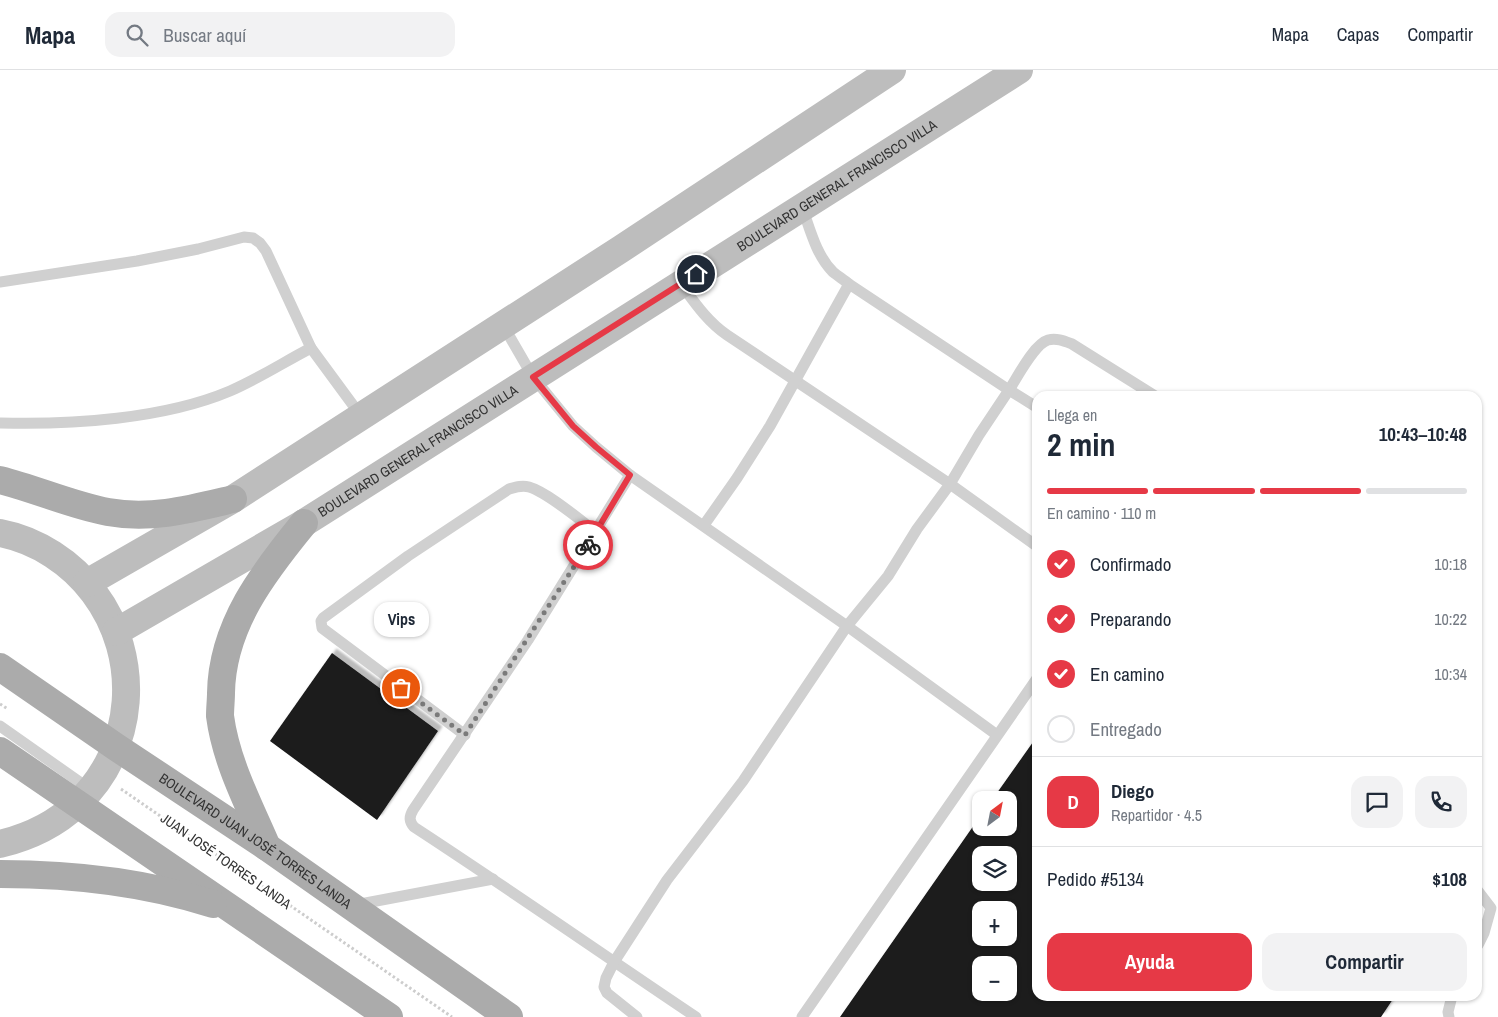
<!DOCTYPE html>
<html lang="es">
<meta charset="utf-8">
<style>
body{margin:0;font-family:"Archivo Narrow",sans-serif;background:#f2f2f3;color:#1f2937;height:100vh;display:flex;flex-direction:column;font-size:19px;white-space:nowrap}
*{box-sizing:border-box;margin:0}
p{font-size:16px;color:#747a83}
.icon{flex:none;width:28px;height:28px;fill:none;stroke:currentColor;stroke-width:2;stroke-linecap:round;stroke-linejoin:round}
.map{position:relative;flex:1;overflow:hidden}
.details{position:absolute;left:1032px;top:321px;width:450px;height:610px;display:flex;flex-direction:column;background:#fff;border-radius:15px;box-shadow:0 1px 4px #0004}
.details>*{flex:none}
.needle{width:32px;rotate:32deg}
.fabs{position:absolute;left:972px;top:721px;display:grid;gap:10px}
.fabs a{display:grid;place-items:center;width:45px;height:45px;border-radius:10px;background:#fff;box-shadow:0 1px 4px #0004;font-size:25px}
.pin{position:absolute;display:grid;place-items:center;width:42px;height:42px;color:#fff;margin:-21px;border:2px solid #fff;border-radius:50%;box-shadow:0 1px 5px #0007}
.courier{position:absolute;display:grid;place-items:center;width:50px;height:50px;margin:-25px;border:4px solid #e63946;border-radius:50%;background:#fff;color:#222;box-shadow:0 1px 6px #0007}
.bubble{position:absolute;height:35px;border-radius:15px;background:#fff;box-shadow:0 1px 4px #0004;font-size:16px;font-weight:700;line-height:35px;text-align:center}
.head em{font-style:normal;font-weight:700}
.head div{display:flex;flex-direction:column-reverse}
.head{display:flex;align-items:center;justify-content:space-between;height:85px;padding:0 15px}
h1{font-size:32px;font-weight:700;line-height:38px}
.bar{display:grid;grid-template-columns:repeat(4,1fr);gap:8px 5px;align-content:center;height:60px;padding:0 15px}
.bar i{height:6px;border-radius:4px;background:#e0e1e3}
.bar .on{background:#e63946}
.bar p{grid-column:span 4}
.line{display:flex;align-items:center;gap:12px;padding:0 15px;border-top:1px solid #e0e1e3}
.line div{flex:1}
.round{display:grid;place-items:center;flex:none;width:52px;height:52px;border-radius:15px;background:#f2f2f3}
ol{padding:0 15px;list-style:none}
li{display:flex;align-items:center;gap:15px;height:55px}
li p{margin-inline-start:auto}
li .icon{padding:5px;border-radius:50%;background:#e63946;color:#fff;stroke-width:4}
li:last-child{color:#747a83}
li i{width:28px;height:28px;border:2px solid #e0e1e3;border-radius:50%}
.primary-button{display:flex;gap:10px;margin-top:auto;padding:10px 15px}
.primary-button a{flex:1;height:58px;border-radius:15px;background:#e63946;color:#fff;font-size:20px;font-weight:700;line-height:58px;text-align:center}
.primary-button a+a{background:#f2f2f3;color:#1f2937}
header{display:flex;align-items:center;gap:30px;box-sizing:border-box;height:70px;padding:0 25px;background:#fff;border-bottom:1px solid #e0e1e3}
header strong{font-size:24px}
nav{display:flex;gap:28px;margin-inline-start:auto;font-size:18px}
.search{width:350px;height:45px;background:#f2f2f3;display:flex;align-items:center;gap:12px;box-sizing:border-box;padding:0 18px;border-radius:15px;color:#747a83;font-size:19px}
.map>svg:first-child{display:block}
.building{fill:#1a1a1a;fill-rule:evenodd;filter:url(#shadow)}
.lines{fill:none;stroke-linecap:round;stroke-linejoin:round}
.path{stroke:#cdcdcd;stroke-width:3;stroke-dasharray:2.5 2.5;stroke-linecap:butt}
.service{stroke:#d0d0d0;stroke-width:11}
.secondary{stroke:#bdbdbd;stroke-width:28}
.primary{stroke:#ababab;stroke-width:28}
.done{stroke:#7a7a7a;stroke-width:5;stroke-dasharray:0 9}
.route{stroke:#e63946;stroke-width:6}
.labels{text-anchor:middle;stroke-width:5;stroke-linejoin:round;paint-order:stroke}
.street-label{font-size:14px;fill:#333;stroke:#fff}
</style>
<header>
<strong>Mapa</strong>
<div class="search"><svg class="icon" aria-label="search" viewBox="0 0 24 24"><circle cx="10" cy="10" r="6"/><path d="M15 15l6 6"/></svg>Buscar aquí</div>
<nav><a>Mapa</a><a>Capas</a><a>Compartir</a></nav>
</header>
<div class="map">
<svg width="1498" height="947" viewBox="0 0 1498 947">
<defs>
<filter id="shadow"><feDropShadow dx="4.5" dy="-4.5" stdDeviation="1" flood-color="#0004"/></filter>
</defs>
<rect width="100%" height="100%" fill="#fff"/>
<g class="building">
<path d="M 332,583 L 438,661 L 377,750 L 270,671 Z"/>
<path d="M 1038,665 L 1038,926 L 1395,926 L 1381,947 L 840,947 L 981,745 L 981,758 L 1009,758 L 1009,730 L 992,730 ZM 981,785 L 1009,785 L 1009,812 L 981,812 ZM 981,840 L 1009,840 L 1009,868 L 981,868 ZM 981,895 L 1009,895 L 1009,922 L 981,922 Z"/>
</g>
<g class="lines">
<g class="path">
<path d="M 0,634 L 8,639"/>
<path d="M 121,719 L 452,947"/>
</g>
<g class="service">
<path d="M 802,137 C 810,159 816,185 833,202 C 838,206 844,210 849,214"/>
<path d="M 0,212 L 137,191 L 198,179 L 244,167 L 253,168 L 260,173 L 266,181 L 311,278"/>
<path d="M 681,214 C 695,233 707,251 727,265 L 950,414 L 1038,477"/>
<path d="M 503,255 L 533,307 L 573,356 L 596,377 L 630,405 L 847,556 L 997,665"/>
<path d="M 1038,338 L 1009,320 C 1017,308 1034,274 1048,270 C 1057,268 1064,271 1072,274 L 1155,326"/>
<path d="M 0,353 C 71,355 164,349 230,321 C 258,309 284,292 311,278 L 361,346"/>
<path d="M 630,405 L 528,570 L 413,740 C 409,747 409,751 414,757 C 509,819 602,884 696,947"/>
<path d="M 0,656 L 91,720"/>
<path d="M 465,665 L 322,558 L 321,551 L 323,548 L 408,486 L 509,419 C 516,417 522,415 529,417 C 547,422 580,450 596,462"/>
<path d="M 1478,821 L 1491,838 L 1484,863 L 1478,875"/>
<path d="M 355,835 L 493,809"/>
<path d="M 637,947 L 607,923 L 604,917 L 606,908 L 614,892 L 667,810 L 743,711 L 847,556 L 888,506 L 917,459 L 950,414 L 979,365 L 1009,320 L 849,214 L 770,356 L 737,408 L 704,455"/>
<path d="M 802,947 L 1038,607"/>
<path d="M 1449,947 L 1448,942 L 1452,926"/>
</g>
<g class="secondary">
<path d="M 0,463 C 37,470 72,493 94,523 C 142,587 136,679 77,734 C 55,755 29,767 0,774"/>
<path d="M 87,513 L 233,429 L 621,179 L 892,0"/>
<path id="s1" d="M 116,562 L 304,453 L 1019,0"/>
</g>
<g class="primary">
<path d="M 0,410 C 36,419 71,435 108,442 C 151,450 191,439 233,429"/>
<path id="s2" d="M 0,597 L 116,677 L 267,777 L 509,947"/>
<path d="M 0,681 L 389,947"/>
<path d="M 267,777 C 249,735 226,692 220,646 C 220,638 221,630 221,623 C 222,556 263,503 304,453"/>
<path d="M 0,804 C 72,804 145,812 213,834"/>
</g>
</g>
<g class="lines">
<path class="done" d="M 401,618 L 465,665 L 588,475"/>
<path class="route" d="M 588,475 L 630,405 L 596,377 L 573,356 L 533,307 L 696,204"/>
</g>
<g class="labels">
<g class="street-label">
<text dy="5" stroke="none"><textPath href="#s1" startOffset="848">BOULEVARD GENERAL FRANCISCO VILLA</textPath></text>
<text dy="5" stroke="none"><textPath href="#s1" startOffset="352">BOULEVARD GENERAL FRANCISCO VILLA</textPath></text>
<text dy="5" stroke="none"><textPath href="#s2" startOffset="309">BOULEVARD JUAN JOSÉ TORRES LANDA</textPath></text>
<text transform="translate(226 791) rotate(35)" y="5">JUAN JOSÉ TORRES LANDA</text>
</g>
</g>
</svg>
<div class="fabs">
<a><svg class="needle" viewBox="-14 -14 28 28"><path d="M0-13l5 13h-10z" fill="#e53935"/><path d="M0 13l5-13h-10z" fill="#747a83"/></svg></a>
<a><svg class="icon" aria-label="layers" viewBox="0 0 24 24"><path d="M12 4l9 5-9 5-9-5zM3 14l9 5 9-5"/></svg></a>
<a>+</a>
<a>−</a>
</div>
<div class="pin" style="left:401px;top:618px;background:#ea580c"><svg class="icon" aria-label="bag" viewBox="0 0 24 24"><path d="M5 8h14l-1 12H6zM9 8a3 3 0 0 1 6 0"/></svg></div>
<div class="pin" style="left:696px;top:204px;background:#1f2937"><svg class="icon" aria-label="home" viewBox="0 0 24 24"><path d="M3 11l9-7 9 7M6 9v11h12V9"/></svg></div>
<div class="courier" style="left:588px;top:475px"><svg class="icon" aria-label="bike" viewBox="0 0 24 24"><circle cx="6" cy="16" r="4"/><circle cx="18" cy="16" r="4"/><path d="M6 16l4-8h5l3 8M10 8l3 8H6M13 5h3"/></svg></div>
<div class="bubble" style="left:374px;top:532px;width:55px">Vips</div>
<section class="details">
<div class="head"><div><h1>2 min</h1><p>Llega en</p></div><em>10:43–10:48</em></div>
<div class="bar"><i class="on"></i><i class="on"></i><i class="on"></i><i></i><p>En camino · 110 m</p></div>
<ol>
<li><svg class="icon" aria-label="check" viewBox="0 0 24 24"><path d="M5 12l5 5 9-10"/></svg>Confirmado<p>10:18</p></li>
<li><svg class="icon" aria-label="check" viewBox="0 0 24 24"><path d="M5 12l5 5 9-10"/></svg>Preparando<p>10:22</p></li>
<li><svg class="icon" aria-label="check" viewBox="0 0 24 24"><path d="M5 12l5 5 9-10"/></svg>En camino<p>10:34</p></li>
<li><i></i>Entregado</li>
</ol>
<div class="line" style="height:90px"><b class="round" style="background:#e63946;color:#fff">D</b><div><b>Diego</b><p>Repartidor · 4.5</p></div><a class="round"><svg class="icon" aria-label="chat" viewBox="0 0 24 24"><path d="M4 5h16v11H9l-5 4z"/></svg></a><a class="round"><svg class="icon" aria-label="phone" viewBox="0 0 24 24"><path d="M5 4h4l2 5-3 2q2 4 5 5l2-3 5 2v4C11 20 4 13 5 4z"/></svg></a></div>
<div class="line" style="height:65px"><div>Pedido #5134</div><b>$108</b></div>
<div class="primary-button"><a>Ayuda</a><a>Compartir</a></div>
</section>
</div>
